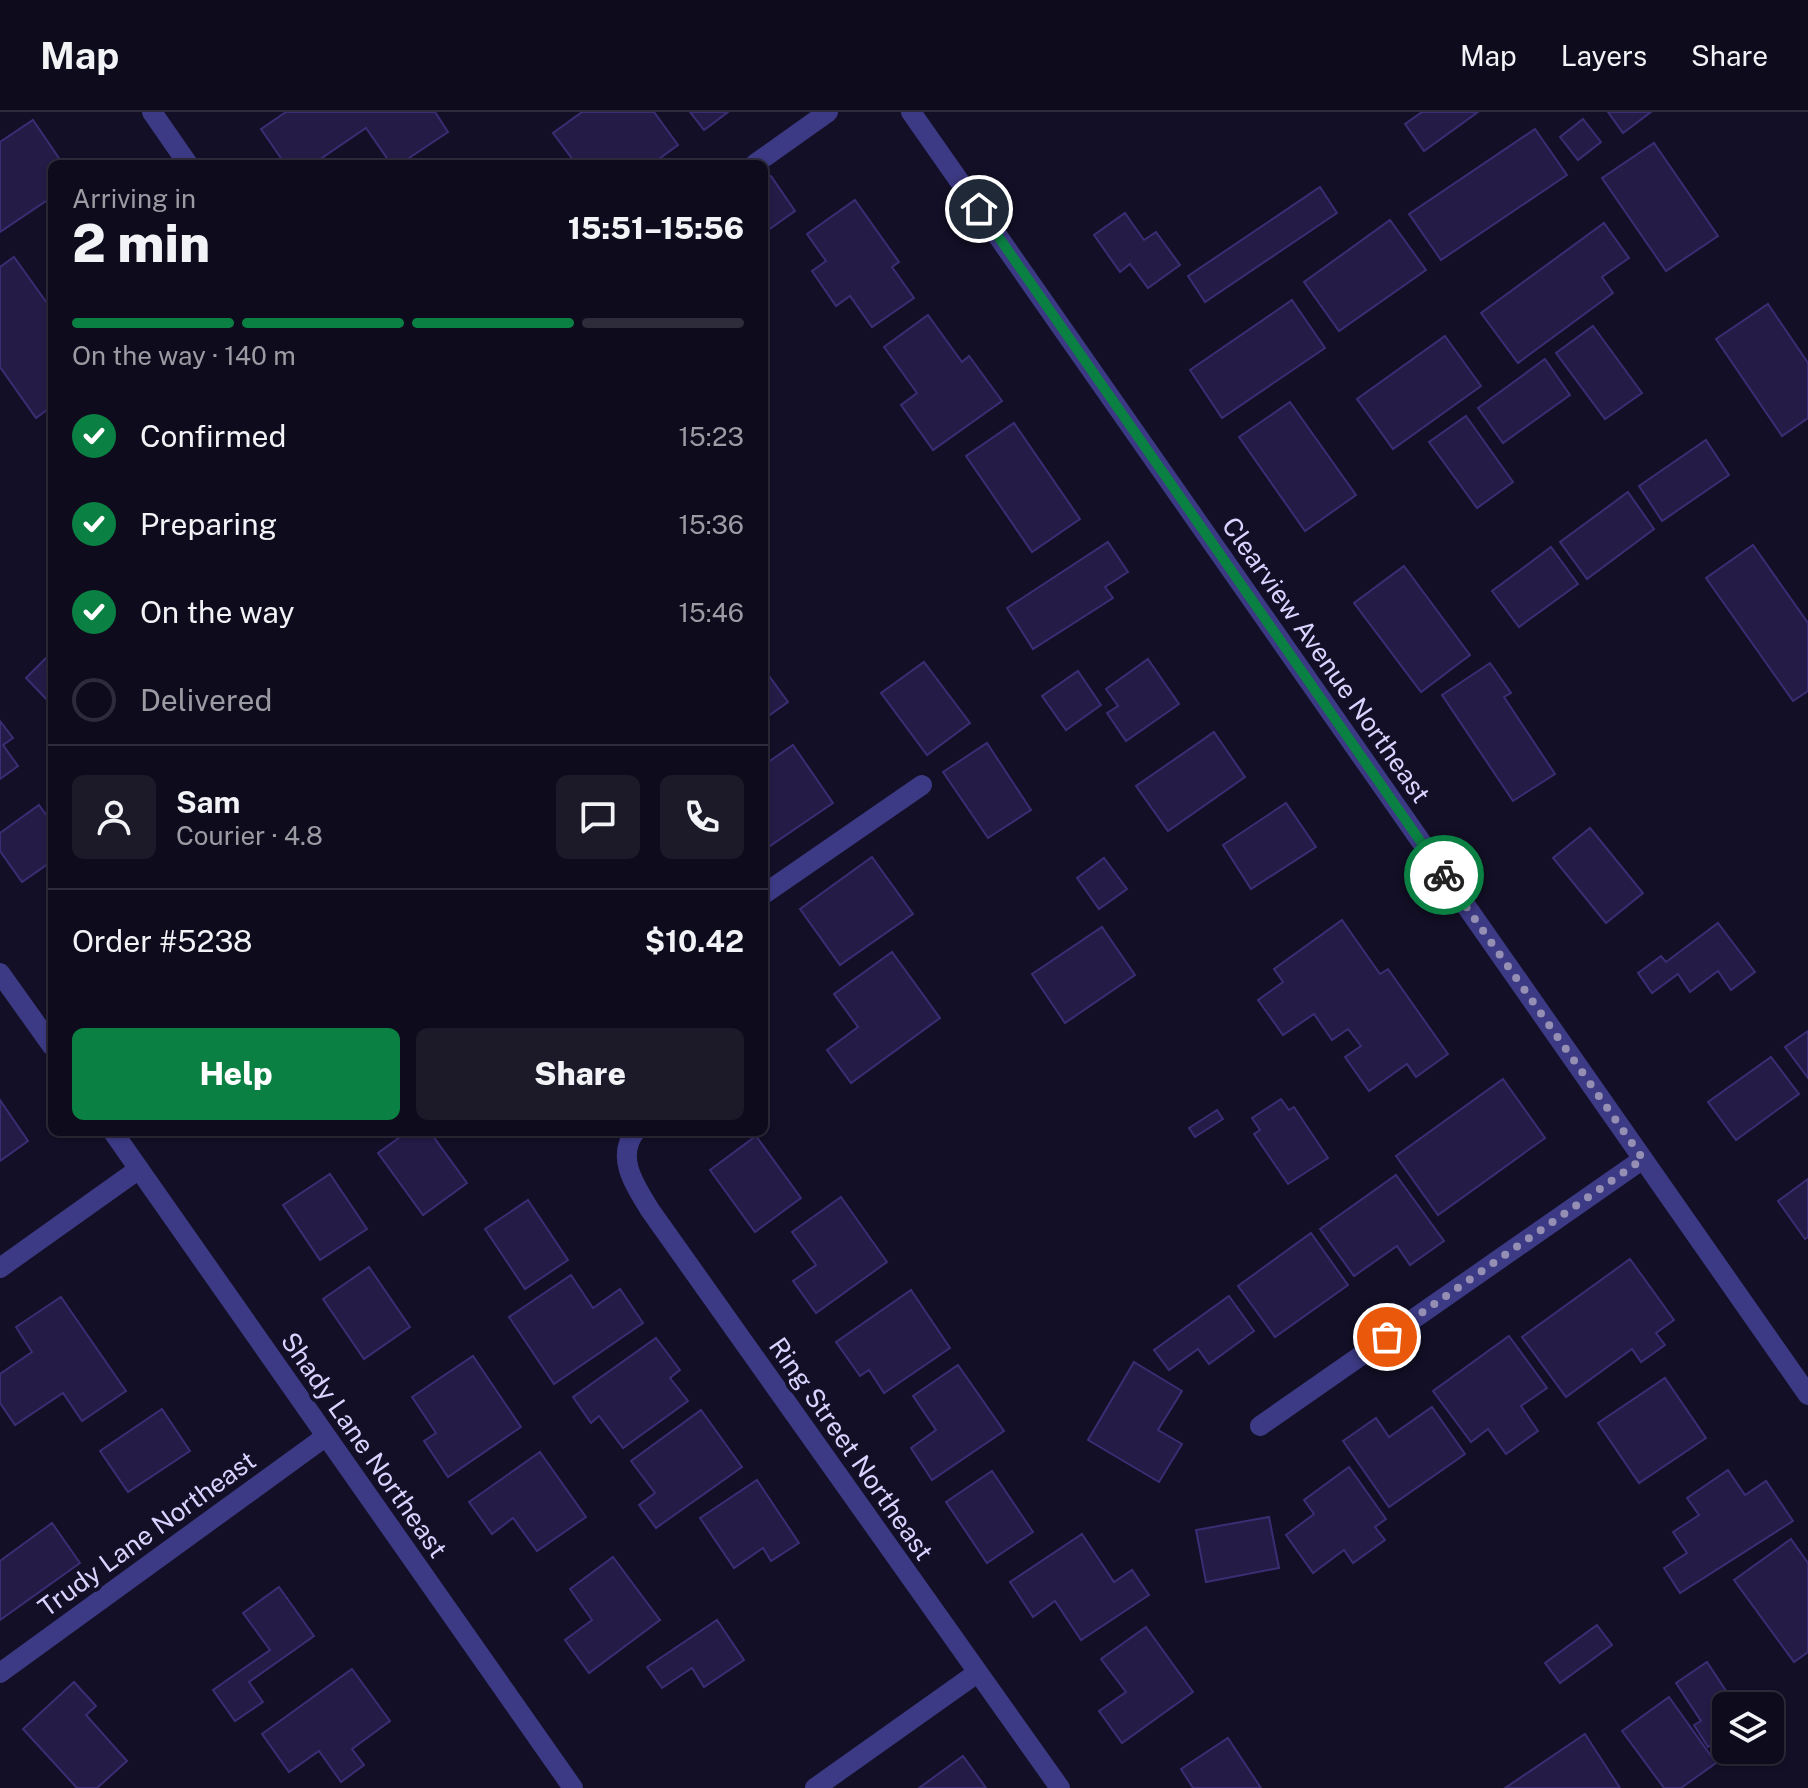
<!DOCTYPE html>
<meta charset="utf-8">
<style>
body{margin:0;font-family:"Public Sans",sans-serif;background:#1c1929;color:#f1f3f6;height:100vh;display:flex;flex-direction:column;font-size:30px;white-space:nowrap}
*{box-sizing:border-box;margin:0}
p{font-size:26px;color:#9b9ba3}
.icon{flex:none;width:44px;height:44px;fill:none;stroke:currentColor;stroke-width:2;stroke-linecap:round;stroke-linejoin:round}
.map{position:relative;flex:1;overflow:hidden}
.sheet{position:absolute;left:48px;top:48px;width:720px;height:976px;display:flex;flex-direction:column;background:#0e0b1c;border-radius:12px;box-shadow:0 2px 6px #0004,0 0 0 2px #2e2b3b}
.sheet>*{flex:none}
.fabs{position:absolute;left:1712px;top:1580px;display:grid;gap:16px}
.fabs a{display:grid;place-items:center;width:72px;height:72px;border-radius:12px;background:#0e0b1c;box-shadow:0 2px 6px #0004,0 0 0 2px #2e2b3b;font-size:40px}
.pin{position:absolute;display:grid;place-items:center;width:68px;height:68px;color:#fff;margin:-34px;border:4px solid #fff;border-radius:50%;box-shadow:0 2px 8px #0007}
.courier{position:absolute;display:grid;place-items:center;width:80px;height:80px;margin:-40px;border:6px solid #0b8043;border-radius:50%;background:#fff;color:#222;box-shadow:0 2px 10px #0007}
.summary em{font-style:normal;font-weight:800}
.summary div{display:flex;flex-direction:column-reverse}
.summary{display:flex;align-items:center;justify-content:space-between;height:136px;padding:0 24px}
h1{font-size:52px;font-weight:800;line-height:60px}
.bar{display:grid;grid-template-columns:repeat(4,1fr);gap:12px 8px;align-content:center;height:96px;padding:0 24px}
.bar i{height:10px;border-radius:6px;background:#2e2b3b}
.bar .active{background:#0b8043}
.bar p{grid-column:span 4}
.line{display:flex;align-items:center;gap:20px;padding:0 24px;border-top:2px solid #2e2b3b}
.line div{flex:1}
.round{display:grid;place-items:center;flex:none;width:84px;height:84px;border-radius:12px;background:#1c1929}
ol{padding:0 24px;list-style:none}
li{display:flex;align-items:center;gap:24px;height:88px}
li p{margin-inline-start:auto}
li .icon{padding:8px;border-radius:50%;background:#0b8043;color:#fff;stroke-width:4}
li:last-child{color:#9b9ba3}
li i{width:44px;height:44px;border:4px solid #2e2b3b;border-radius:50%}
.action{display:flex;gap:16px;margin-top:auto;padding:16px 24px}
.action a{flex:1;height:92px;border-radius:12px;background:#0b8043;color:#fff;font-size:32px;font-weight:800;line-height:92px;text-align:center}
.action a+a{background:#1c1929;color:#f1f3f6}
header{display:flex;align-items:center;gap:48px;box-sizing:border-box;height:112px;padding:0 40px;background:#0e0b1c;border-bottom:2px solid #2e2b3b}
header strong{font-size:38px}
nav{display:flex;gap:44px;margin-inline-start:auto;font-size:28px}
.map>svg:first-child{display:block}
.building{fill:#241b47;stroke:#3b2d73;stroke-width:2}
.lines{fill:none;stroke-linecap:round;stroke-linejoin:round}
.minor{stroke:#3d3a85;stroke-width:20}
.done{stroke:#948fb3;stroke-width:8;stroke-dasharray:0 14.4}
.route{stroke:#0b8043;stroke-width:10}
.labels{text-anchor:middle;stroke-width:8;stroke-linejoin:round;paint-order:stroke}
.street-label{font-size:26px;fill:#d9d4ff;stroke:#130f26}
</style>
<header>
<strong>Map</strong>
<nav><a>Map</a><a>Layers</a><a>Share</a></nav>
</header>
<div class="map">
<svg width="1808" height="1676" viewBox="0 0 1808 1676">
<rect width="100%" height="100%" fill="#130f26"/>
<g class="building">
<path d="M 286,0 L 435,0 L 448,20 L 400,52 L 391,52 L 366,16 L 313,52 L 285,52 L 261,17 Z"/>
<path d="M 582,0 L 654,0 L 678,33 L 652,52 L 638,52 L 635,47 L 628,52 L 576,52 L 553,21 Z"/>
<path d="M 690,0 L 728,0 L 704,18 Z"/>
<path d="M 1422,0 L 1478,0 L 1424,39 L 1405,12 Z"/>
<path d="M 1608,0 L 1651,0 L 1623,21 Z"/>
<path d="M 1583,7 L 1601,30 L 1578,48 L 1560,25 Z"/>
<path d="M 33,8 L 63,52 L 52,52 L 52,85 L 0,120 L 0,30 Z"/>
<path d="M 1535,17 L 1567,63 L 1441,148 L 1409,102 Z"/>
<path d="M 1654,31 L 1718,124 L 1666,159 L 1602,66 Z"/>
<path d="M 771,64 L 795,99 L 764,121 L 764,68 Z"/>
<path d="M 1320,75 L 1337,101 L 1205,190 L 1188,164 Z"/>
<path d="M 855,88 L 899,150 L 892,155 L 914,186 L 872,215 L 850,184 L 836,194 L 812,159 L 826,149 L 807,122 Z"/>
<path d="M 1125,101 L 1144,128 L 1156,120 L 1180,153 L 1148,176 L 1130,152 L 1120,160 L 1094,123 Z"/>
<path d="M 1390,108 L 1426,158 L 1339,219 L 1304,170 Z"/>
<path d="M 1604,111 L 1629,146 L 1602,165 L 1613,181 L 1518,251 L 1481,201 Z"/>
<path d="M 14,145 L 52,198 L 52,294 L 36,306 L 0,255 L 0,155 Z"/>
<path d="M 1292,188 L 1325,236 L 1222,306 L 1190,258 Z"/>
<path d="M 1768,192 L 1808,251 L 1808,306 L 1782,324 L 1716,227 Z"/>
<path d="M 928,203 L 962,250 L 969,244 L 1002,289 L 933,338 L 901,293 L 917,281 L 884,235 Z"/>
<path d="M 1593,214 L 1642,281 L 1605,307 L 1556,241 Z"/>
<path d="M 1445,224 L 1481,274 L 1393,337 L 1357,287 Z"/>
<path d="M 1545,247 L 1570,283 L 1503,331 L 1478,296 Z"/>
<path d="M 1290,290 L 1356,383 L 1305,419 L 1239,325 Z"/>
<path d="M 1466,304 L 1513,370 L 1477,396 L 1429,330 Z"/>
<path d="M 1014,311 L 1080,407 L 1032,440 L 966,344 Z"/>
<path d="M 1706,328 L 1729,363 L 1662,409 L 1639,374 Z"/>
<path d="M 1628,380 L 1654,417 L 1587,467 L 1560,430 Z"/>
<path d="M 1108,430 L 1128,460 L 1105,475 L 1113,486 L 1033,537 L 1007,496 Z"/>
<path d="M 1753,433 L 1808,511 L 1808,579 L 1793,589 L 1706,466 Z"/>
<path d="M 1551,435 L 1578,472 L 1519,515 L 1492,479 Z"/>
<path d="M 1404,454 L 1470,543 L 1421,580 L 1354,491 Z"/>
<path d="M 52,540 L 52,593 L 26,566 Z"/>
<path d="M 1148,547 L 1179,592 L 1126,629 L 1107,601 L 1118,594 L 1106,577 Z"/>
<path d="M 924,550 L 970,611 L 927,643 L 881,581 Z"/>
<path d="M 1490,551 L 1511,581 L 1504,585 L 1555,662 L 1513,689 L 1442,583 Z"/>
<path d="M 764,557 L 788,590 L 764,607 Z"/>
<path d="M 1078,559 L 1101,593 L 1066,618 L 1042,584 Z"/>
<path d="M 0,609 L 13,626 L 3,633 L 18,654 L 0,667 Z"/>
<path d="M 1214,620 L 1245,665 L 1168,719 L 1136,674 Z"/>
<path d="M 987,631 L 1031,698 L 988,726 L 943,660 Z"/>
<path d="M 793,633 L 833,691 L 764,738 L 764,653 Z"/>
<path d="M 1286,691 L 1316,735 L 1251,777 L 1223,733 Z"/>
<path d="M 39,693 L 52,711 L 52,749 L 22,770 L 0,739 L 0,721 Z"/>
<path d="M 1590,716 L 1643,781 L 1606,811 L 1553,746 Z"/>
<path d="M 872,745 L 913,802 L 840,853 L 800,797 Z"/>
<path d="M 1104,746 L 1127,777 L 1099,797 L 1077,766 Z"/>
<path d="M 1342,808 L 1380,862 L 1388,857 L 1448,942 L 1416,965 L 1407,952 L 1369,979 L 1345,945 L 1361,934 L 1348,917 L 1332,928 L 1314,902 L 1283,923 L 1258,888 L 1283,870 L 1274,857 Z"/>
<path d="M 1718,811 L 1755,860 L 1731,878 L 1718,859 L 1690,880 L 1678,862 L 1652,881 L 1638,861 L 1661,844 L 1666,850 Z"/>
<path d="M 1102,815 L 1135,863 L 1065,911 L 1032,862 Z"/>
<path d="M 892,840 L 940,906 L 851,971 L 827,938 L 858,915 L 834,882 Z"/>
<path d="M 1808,919 L 1808,966 L 1785,935 Z"/>
<path d="M 1771,945 L 1799,982 L 1736,1028 L 1708,990 Z"/>
<path d="M 1503,967 L 1545,1026 L 1438,1103 L 1396,1044 Z"/>
<path d="M 1281,987 L 1289,998 L 1294,995 L 1328,1046 L 1288,1072 L 1254,1022 L 1260,1018 L 1252,1006 Z"/>
<path d="M 0,988 L 28,1029 L 0,1049 Z"/>
<path d="M 1217,998 L 1223,1007 L 1195,1025 L 1189,1016 Z"/>
<path d="M 407,1020 L 430,1020 L 467,1071 L 423,1103 L 378,1041 Z"/>
<path d="M 756,1024 L 801,1086 L 755,1120 L 710,1058 Z"/>
<path d="M 330,1062 L 367,1117 L 320,1148 L 283,1093 Z"/>
<path d="M 1396,1063 L 1444,1129 L 1410,1153 L 1397,1134 L 1354,1164 L 1320,1117 Z"/>
<path d="M 1808,1067 L 1808,1125 L 1805,1127 L 1778,1089 Z"/>
<path d="M 841,1085 L 887,1150 L 816,1201 L 793,1169 L 816,1153 L 792,1120 Z"/>
<path d="M 528,1088 L 568,1148 L 525,1177 L 485,1117 Z"/>
<path d="M 1311,1121 L 1348,1173 L 1275,1225 L 1238,1174 Z"/>
<path d="M 1630,1147 L 1674,1208 L 1656,1221 L 1665,1233 L 1641,1250 L 1632,1237 L 1566,1285 L 1522,1225 Z"/>
<path d="M 369,1155 L 410,1215 L 364,1247 L 323,1187 Z"/>
<path d="M 571,1163 L 593,1196 L 620,1177 L 643,1211 L 554,1272 L 509,1205 Z"/>
<path d="M 911,1178 L 950,1236 L 884,1281 L 869,1258 L 860,1264 L 836,1230 Z"/>
<path d="M 1229,1184 L 1254,1219 L 1209,1252 L 1198,1237 L 1169,1258 L 1154,1238 Z"/>
<path d="M 61,1185 L 126,1279 L 82,1309 L 63,1281 L 15,1313 L 0,1291 L 0,1262 L 32,1240 L 16,1215 Z"/>
<path d="M 1509,1224 L 1547,1276 L 1521,1294 L 1538,1319 L 1506,1342 L 1488,1317 L 1471,1330 L 1433,1279 Z"/>
<path d="M 656,1226 L 680,1258 L 670,1266 L 688,1289 L 623,1336 L 599,1304 L 591,1311 L 573,1285 Z"/>
<path d="M 473,1244 L 521,1315 L 448,1365 L 424,1329 L 436,1321 L 412,1285 Z"/>
<path d="M 1134,1250 L 1182,1279 L 1158,1318 L 1182,1332 L 1159,1370 L 1088,1328 Z"/>
<path d="M 958,1253 L 1004,1319 L 932,1368 L 911,1336 L 936,1318 L 913,1284 Z"/>
<path d="M 1665,1266 L 1706,1326 L 1639,1371 L 1598,1311 Z"/>
<path d="M 1432,1295 L 1465,1342 L 1389,1395 L 1343,1329 L 1376,1306 L 1389,1325 Z"/>
<path d="M 162,1297 L 190,1339 L 128,1380 L 100,1339 Z"/>
<path d="M 701,1298 L 742,1355 L 656,1416 L 639,1393 L 655,1381 L 631,1349 Z"/>
<path d="M 540,1340 L 586,1405 L 537,1439 L 513,1406 L 492,1422 L 469,1390 Z"/>
<path d="M 1349,1355 L 1386,1407 L 1375,1415 L 1385,1428 L 1353,1451 L 1344,1438 L 1313,1461 L 1286,1423 L 1314,1402 L 1304,1388 Z"/>
<path d="M 1728,1358 L 1745,1383 L 1766,1369 L 1793,1409 L 1680,1481 L 1664,1456 L 1687,1441 L 1673,1420 L 1699,1403 L 1687,1386 Z"/>
<path d="M 992,1359 L 1033,1420 L 987,1451 L 946,1390 Z"/>
<path d="M 757,1368 L 799,1431 L 771,1449 L 763,1436 L 734,1456 L 700,1406 Z"/>
<path d="M 1269,1405 L 1279,1456 L 1206,1470 L 1196,1418 Z"/>
<path d="M 52,1411 L 80,1451 L 0,1508 L 0,1449 Z"/>
<path d="M 1082,1422 L 1114,1470 L 1132,1458 L 1149,1483 L 1081,1528 L 1055,1489 L 1033,1505 L 1010,1470 Z"/>
<path d="M 1791,1427 L 1808,1451 L 1808,1540 L 1794,1550 L 1734,1468 Z"/>
<path d="M 613,1445 L 660,1508 L 589,1561 L 565,1528 L 592,1508 L 570,1477 Z"/>
<path d="M 279,1475 L 314,1524 L 249,1570 L 263,1590 L 235,1609 L 213,1578 L 270,1538 L 243,1501 Z"/>
<path d="M 717,1508 L 744,1548 L 704,1575 L 692,1556 L 662,1576 L 647,1555 Z"/>
<path d="M 1597,1513 L 1612,1533 L 1560,1571 L 1545,1551 Z"/>
<path d="M 1146,1515 L 1193,1580 L 1122,1631 L 1099,1599 L 1126,1580 L 1101,1547 Z"/>
<path d="M 1707,1550 L 1736,1594 L 1726,1594 L 1726,1624 L 1708,1635 L 1694,1613 L 1701,1609 L 1676,1571 Z"/>
<path d="M 352,1557 L 390,1609 L 352,1637 L 364,1653 L 341,1670 L 319,1639 L 289,1660 L 262,1622 Z"/>
<path d="M 74,1570 L 96,1594 L 86,1603 L 127,1649 L 97,1676 L 77,1676 L 23,1617 Z"/>
<path d="M 1669,1585 L 1716,1651 L 1681,1676 L 1664,1676 L 1622,1619 Z"/>
<path d="M 1585,1622 L 1620,1676 L 1505,1676 Z"/>
<path d="M 1228,1626 L 1261,1676 L 1193,1676 L 1181,1657 Z"/>
<path d="M 963,1644 L 986,1676 L 919,1676 Z"/>
</g>
<g class="lines">
<g class="minor">
<path d="M 152,0 L 188,52"/>
<path d="M 911,0 L 1808,1283"/>
<path d="M 755,52 L 828,0"/>
<path d="M 764,782 L 922,673"/>
<path d="M 0,861 L 52,934"/>
<path d="M 113,1020 L 573,1676"/>
<path d="M 635,1020 C 615,1046 636,1075 650,1098 L 1060,1676"/>
<path d="M 0,1156 L 139,1057"/>
<path d="M 1260,1314 L 1643,1047"/>
<path d="M 0,1561 L 325,1325"/>
<path d="M 815,1676 L 977,1561"/>
</g>
</g>
<g class="lines">
<path class="done" d="M 1387,1225 L 1643,1047 L 1444,763"/>
<path class="route" d="M 979,97 L 1444,763"/>
</g>
<g class="labels">
<g class="street-label">
<text transform="translate(1326 548) rotate(55)" y="9">Clearview Avenue Northeast</text>
<text transform="translate(364 1333) rotate(55)" y="9">Shady Lane Northeast</text>
<text transform="translate(851 1337) rotate(55)" y="9">Ring Street Northeast</text>
<text transform="translate(147 1422) rotate(-36)" y="9">Trudy Lane Northeast</text>
</g>
</g>
</svg>
<div class="fabs">
<a><svg class="icon" aria-label="layers" viewBox="0 0 24 24"><path d="M12 4l9 5-9 5-9-5zM3 14l9 5 9-5"/></svg></a>
</div>
<div class="pin" style="left:1387px;top:1225px;background:#ea580c"><svg class="icon" aria-label="bag" viewBox="0 0 24 24"><path d="M5 8h14l-1 12H6zM9 8a3 3 0 0 1 6 0"/></svg></div>
<div class="pin" style="left:979px;top:97px;background:#1f2937"><svg class="icon" aria-label="home" viewBox="0 0 24 24"><path d="M3 11l9-7 9 7M6 9v11h12V9"/></svg></div>
<div class="courier" style="left:1444px;top:763px"><svg class="icon" aria-label="bike" viewBox="0 0 24 24"><circle cx="6" cy="16" r="4"/><circle cx="18" cy="16" r="4"/><path d="M6 16l4-8h5l3 8M10 8l3 8H6M13 5h3"/></svg></div>
<section class="sheet">
<div class="summary"><div><h1>2 min</h1><p>Arriving in</p></div><em>15:51–15:56</em></div>
<div class="bar"><i class="active"></i><i class="active"></i><i class="active"></i><i></i><p>On the way · 140 m</p></div>
<ol>
<li><svg class="icon" aria-label="check" viewBox="0 0 24 24"><path d="M5 12l5 5 9-10"/></svg>Confirmed<p>15:23</p></li>
<li><svg class="icon" aria-label="check" viewBox="0 0 24 24"><path d="M5 12l5 5 9-10"/></svg>Preparing<p>15:36</p></li>
<li><svg class="icon" aria-label="check" viewBox="0 0 24 24"><path d="M5 12l5 5 9-10"/></svg>On the way<p>15:46</p></li>
<li><i></i>Delivered</li>
</ol>
<div class="line" style="height:144px"><a class="round"><svg class="icon" aria-label="person" viewBox="0 0 24 24"><circle cx="12" cy="8" r="4"/><path d="M4 21q1-7 8-7t8 7"/></svg></a><div><b>Sam</b><p>Courier · 4.8</p></div><a class="round"><svg class="icon" aria-label="chat" viewBox="0 0 24 24"><path d="M4 5h16v11H9l-5 4z"/></svg></a><a class="round"><svg class="icon" aria-label="phone" viewBox="0 0 24 24"><path d="M5 4h4l2 5-3 2q2 4 5 5l2-3 5 2v4C11 20 4 13 5 4z"/></svg></a></div>
<div class="line" style="height:104px"><div>Order #5238</div><b>$10.42</b></div>
<div class="action"><a>Help</a><a>Share</a></div>
</section>
</div>
